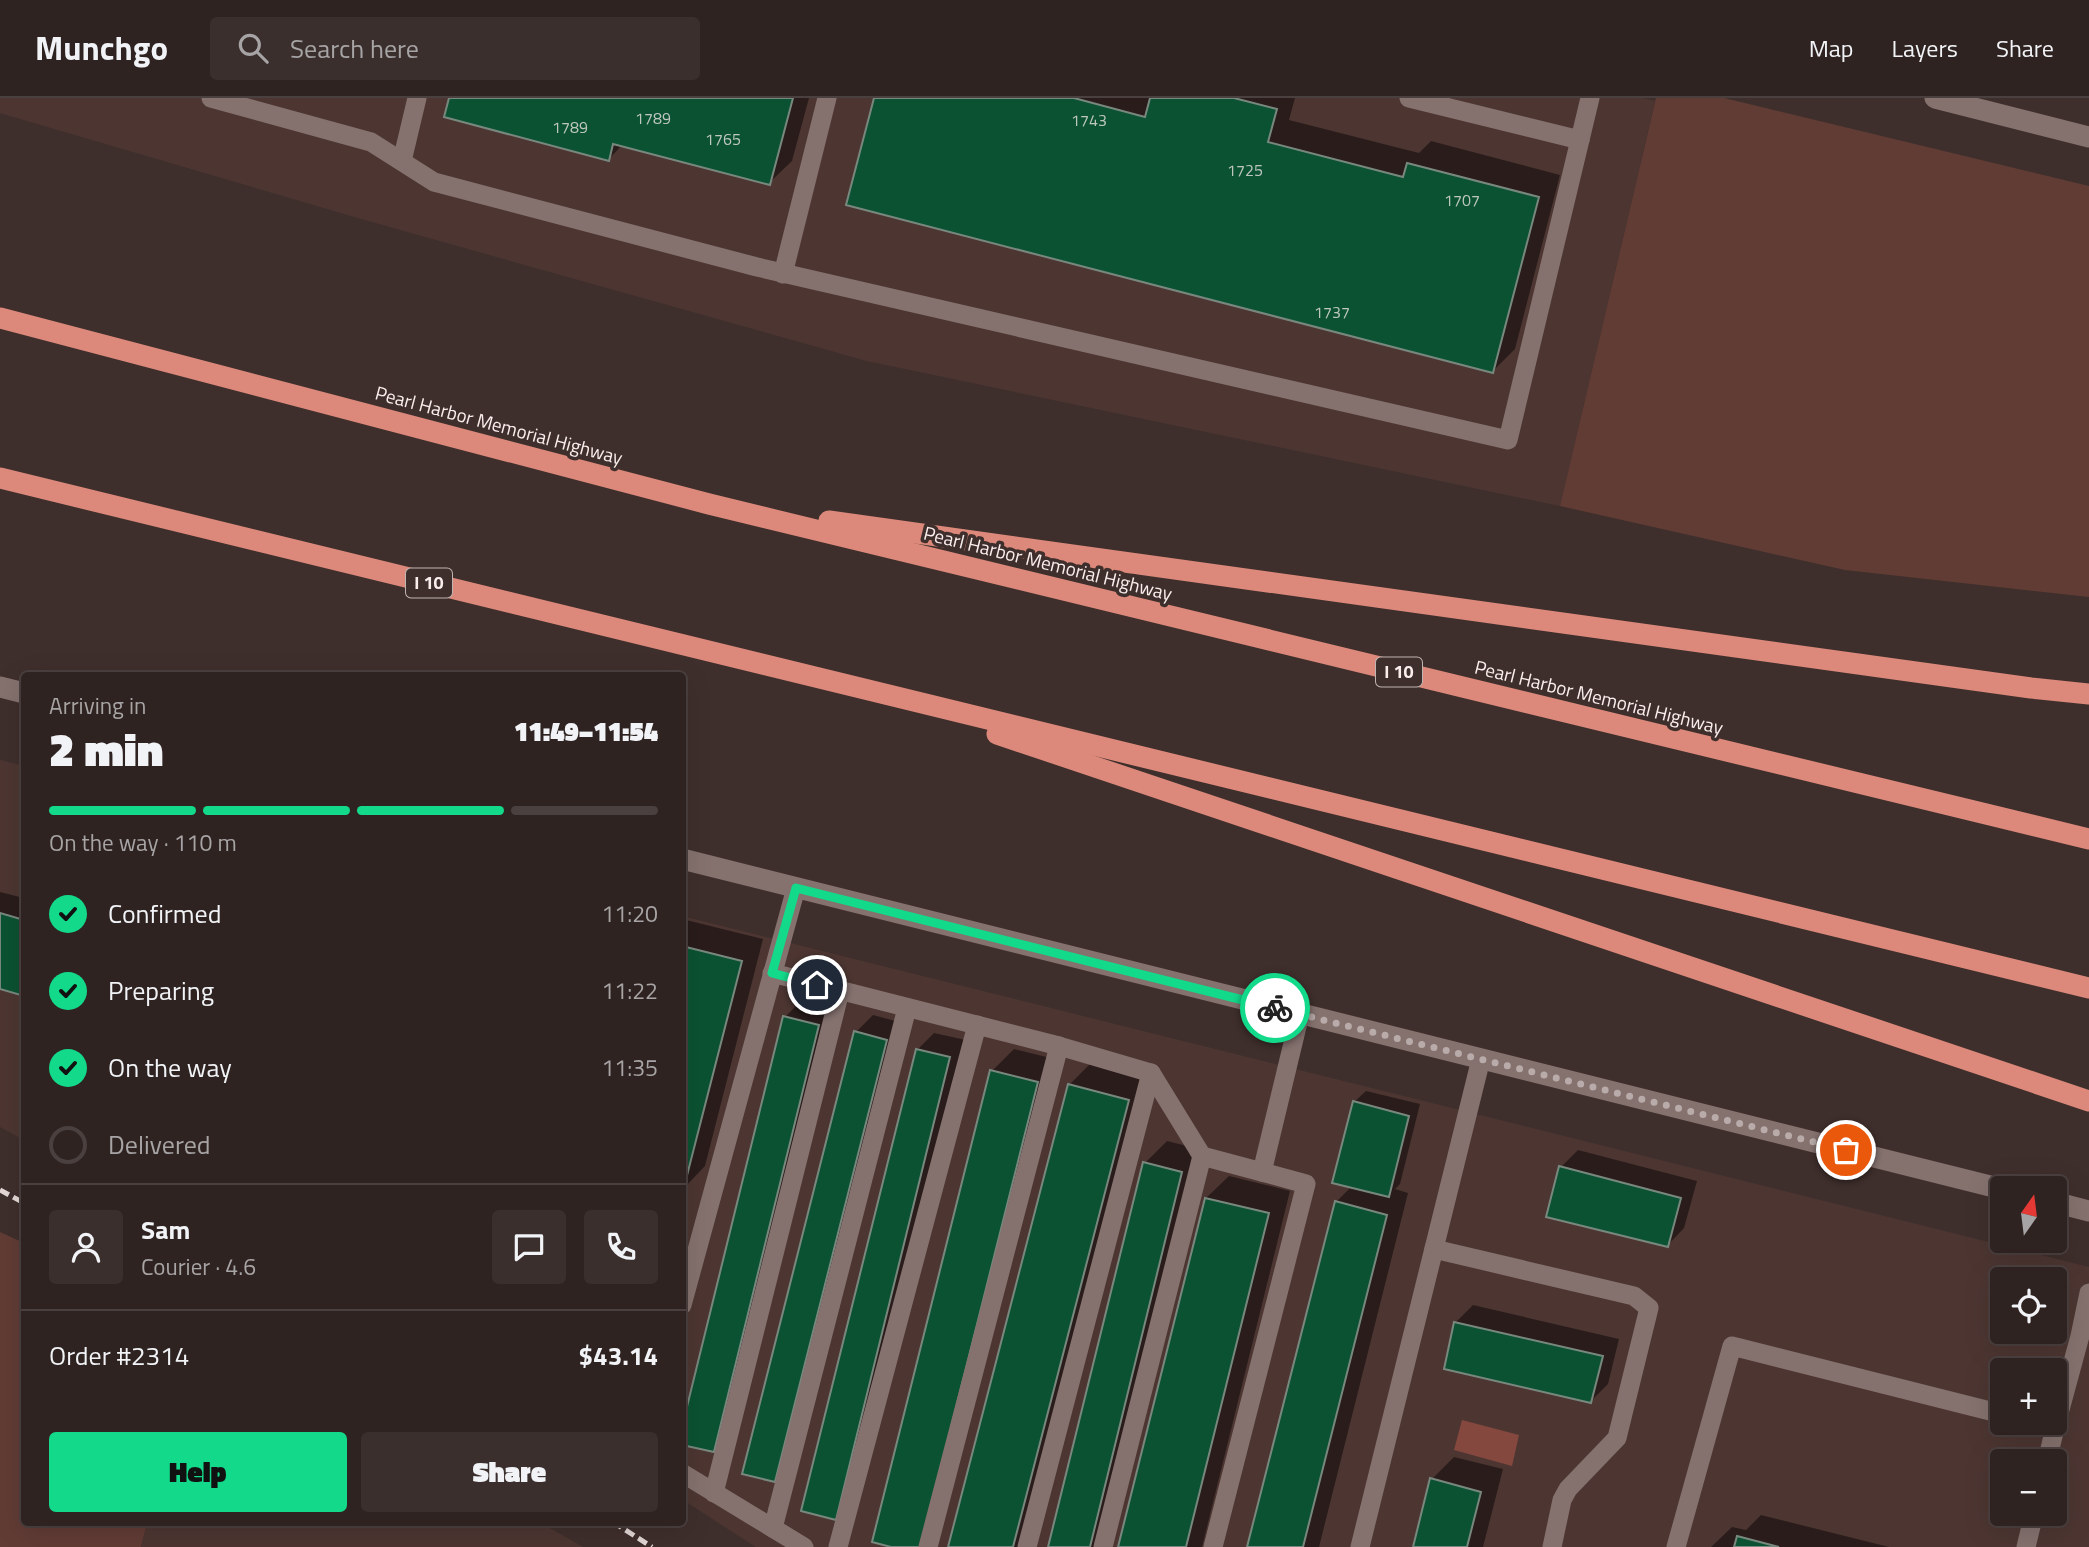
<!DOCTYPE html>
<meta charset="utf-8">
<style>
body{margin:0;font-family:"Titillium Web",sans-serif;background:#3b2f2e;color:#f1f3f6;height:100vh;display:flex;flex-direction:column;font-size:26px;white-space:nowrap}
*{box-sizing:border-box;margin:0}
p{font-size:23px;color:#a7a4a5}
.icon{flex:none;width:38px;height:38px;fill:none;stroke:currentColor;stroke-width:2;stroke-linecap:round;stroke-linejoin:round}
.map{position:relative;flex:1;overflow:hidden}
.sheet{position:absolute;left:21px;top:574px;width:665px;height:854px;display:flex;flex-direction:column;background:#2f2321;border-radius:7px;box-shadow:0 7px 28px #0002,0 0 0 2px #4a403f}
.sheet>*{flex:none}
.needle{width:46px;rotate:14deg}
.tools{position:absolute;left:1990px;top:1078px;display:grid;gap:14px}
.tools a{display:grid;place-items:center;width:77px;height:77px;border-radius:7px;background:#2f2321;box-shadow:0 7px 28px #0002,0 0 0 2px #4a403f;font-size:35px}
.pin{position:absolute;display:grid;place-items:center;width:60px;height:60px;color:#fff;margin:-30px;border:4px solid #fff;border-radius:50%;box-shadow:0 2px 7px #0007}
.courier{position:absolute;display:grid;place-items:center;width:70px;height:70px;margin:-35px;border:5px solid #13d98a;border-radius:50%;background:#fff;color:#222;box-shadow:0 2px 9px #0007}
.overview em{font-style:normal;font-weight:800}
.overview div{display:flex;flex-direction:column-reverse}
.overview{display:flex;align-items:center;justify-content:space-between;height:119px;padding:0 28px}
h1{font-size:46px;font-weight:800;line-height:52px}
.bar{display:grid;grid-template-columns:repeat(4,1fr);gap:10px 7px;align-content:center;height:84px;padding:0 28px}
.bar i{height:9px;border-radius:5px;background:#4a403f}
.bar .active{background:#13d98a}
.bar p{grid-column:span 4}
.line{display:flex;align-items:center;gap:18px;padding:0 28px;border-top:2px solid #4a403f}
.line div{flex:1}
.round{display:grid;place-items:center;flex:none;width:74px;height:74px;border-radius:7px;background:#3b2f2e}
ol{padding:0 28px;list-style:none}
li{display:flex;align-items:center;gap:21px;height:77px}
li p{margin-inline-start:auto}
li .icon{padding:7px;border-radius:50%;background:#13d98a;color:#111;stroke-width:4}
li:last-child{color:#a7a4a5}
li i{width:38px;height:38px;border:4px solid #4a403f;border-radius:50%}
.button{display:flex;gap:14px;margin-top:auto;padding:14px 28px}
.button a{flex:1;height:80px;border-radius:7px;background:#13d98a;color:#111;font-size:28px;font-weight:800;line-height:80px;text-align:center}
.button a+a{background:#3b2f2e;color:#f1f3f6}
header{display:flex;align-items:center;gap:42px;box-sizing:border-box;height:98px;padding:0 35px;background:#2f2321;border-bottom:2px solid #4a403f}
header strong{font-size:33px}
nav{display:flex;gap:38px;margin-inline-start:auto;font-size:24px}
.search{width:490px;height:63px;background:#3b2f2e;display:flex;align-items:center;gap:18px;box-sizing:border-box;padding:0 24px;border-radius:7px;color:#a7a4a5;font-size:26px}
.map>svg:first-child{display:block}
.built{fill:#4d3632;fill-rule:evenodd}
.green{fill:#613c35}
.water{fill:#85483e}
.shadow{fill:#0007}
.building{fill:#0b5232;stroke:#78887e;stroke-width:2}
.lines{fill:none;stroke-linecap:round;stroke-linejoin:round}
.lane{stroke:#85726f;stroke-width:19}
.street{stroke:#85726f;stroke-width:21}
.highway{stroke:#dc897b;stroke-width:21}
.rail{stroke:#e3d8d6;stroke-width:5;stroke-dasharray:10 5;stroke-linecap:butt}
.done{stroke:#b8aba9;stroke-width:7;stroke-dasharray:0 12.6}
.route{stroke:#13d98a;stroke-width:9}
.labels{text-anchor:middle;stroke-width:7;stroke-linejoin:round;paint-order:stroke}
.number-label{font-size:16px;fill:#bec7be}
.shield{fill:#3f2f2c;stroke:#c1b5b2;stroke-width:2}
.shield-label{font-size:18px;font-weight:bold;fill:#f9eeec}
.street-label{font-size:19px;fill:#f9eeec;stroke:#3f2f2c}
</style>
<header>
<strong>Munchgo</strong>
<div class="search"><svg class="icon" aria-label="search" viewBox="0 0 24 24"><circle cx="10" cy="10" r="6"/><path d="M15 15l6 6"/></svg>Search here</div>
<nav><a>Map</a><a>Layers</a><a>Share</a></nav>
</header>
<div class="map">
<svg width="2089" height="1449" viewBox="0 0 2089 1449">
<rect width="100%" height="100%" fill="#3f2f2c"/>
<g class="built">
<path d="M 0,0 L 1643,0 L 1655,3 L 1560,408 L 867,263 L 358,120 L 0,15 Z"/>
<path d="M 0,662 L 24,668 L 24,1042 L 0,1029 Z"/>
<path d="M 682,818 L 2089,1169 L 2089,1449 L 756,1449 L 683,1402 ZM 2002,1181 L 2054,1181 L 2054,1234 L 2002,1234 ZM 2002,1272 L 2054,1272 L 2054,1325 L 2002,1325 ZM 2002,1363 L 2054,1363 L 2054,1416 L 2002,1416 Z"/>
<path d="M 147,1425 L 541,1425 L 583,1449 L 141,1449 Z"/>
</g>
<g class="green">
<path d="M 1656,0 L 1724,0 L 2089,88 L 2089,499 L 1845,472 L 1560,408 Z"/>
<path d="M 0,1134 L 24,1145 L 24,1424 L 147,1425 L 141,1449 L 0,1449 Z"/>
</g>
<path class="water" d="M 1462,1322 L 1519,1337 L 1512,1368 L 1454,1352 Z"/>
<g class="shadow">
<path d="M 451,0 L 809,0 L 792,63 L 769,85 L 623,46 L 609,61 Z"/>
<path d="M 875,0 L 1295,0 L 1289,22 L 1419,55 L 1431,43 L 1560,77 L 1515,251 L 1493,273 Z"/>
<path d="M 0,794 L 24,800 L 24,896 L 0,890 Z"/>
<path d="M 682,821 L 763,841 L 705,1068 L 683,1091 Z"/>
<path d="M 802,902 L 835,910 L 731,1335 L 713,1353 L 785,919 Z"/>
<path d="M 873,917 L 903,925 L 792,1365 L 775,1382 L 856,934 Z"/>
<path d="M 934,935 L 966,942 L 853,1403 L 835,1420 L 917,952 Z"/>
<path d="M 1014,951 L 1059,962 L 899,1449 L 992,973 Z"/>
<path d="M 1092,964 L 1150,979 L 1029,1449 L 950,1449 L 1069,987 Z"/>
<path d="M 1366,993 L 1420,1006 L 1400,1086 L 1395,1091 L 1408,1095 L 1319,1449 L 1249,1449 L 1336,1104 L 1352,1088 L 1354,1004 Z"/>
<path d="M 1167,1043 L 1203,1052 L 1106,1449 L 1050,1449 L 1145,1065 Z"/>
<path d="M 1578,1052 L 1697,1083 L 1684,1130 L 1667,1148 L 1561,1069 Z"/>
<path d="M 1229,1078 L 1290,1093 L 1202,1449 L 1120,1449 L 1206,1100 Z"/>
<path d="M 1473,1207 L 1619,1241 L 1608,1286 L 1591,1303 L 1446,1270 L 1456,1224 Z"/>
<path d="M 1454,1359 L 1503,1371 L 1483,1449 L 1415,1449 L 1432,1381 Z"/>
<path d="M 1761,1417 L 1889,1449 L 1711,1449 L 1732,1429 L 1746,1432 Z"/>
</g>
<g class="building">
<path d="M 449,0 L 793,0 L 770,87 L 613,46 L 609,63 L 444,19 Z"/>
<path d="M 874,0 L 1074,0 L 1145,19 L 1150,0 L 1234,0 L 1277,11 L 1268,44 L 1403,79 L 1407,65 L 1539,99 L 1493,275 L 846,107 Z"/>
<path d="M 0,815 L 24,822 L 24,898 L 0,891 Z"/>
<path d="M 682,848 L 742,863 L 683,1093 L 682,1093 Z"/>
<path d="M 783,918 L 819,927 L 714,1354 L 682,1347 L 682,1329 Z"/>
<path d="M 854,933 L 887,942 L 775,1384 L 742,1376 Z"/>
<path d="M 916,951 L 950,959 L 836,1422 L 801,1413 Z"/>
<path d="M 990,972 L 1038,984 L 921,1449 L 891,1449 L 872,1444 Z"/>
<path d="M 1068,986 L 1129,1002 L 1013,1449 L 948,1449 Z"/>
<path d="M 1353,1003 L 1409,1018 L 1389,1099 L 1332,1085 Z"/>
<path d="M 1143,1064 L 1182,1074 L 1090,1449 L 1048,1449 Z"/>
<path d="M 1559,1068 L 1681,1100 L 1668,1149 L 1546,1119 Z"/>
<path d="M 1205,1100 L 1269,1115 L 1186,1449 L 1118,1449 Z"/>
<path d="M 1335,1103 L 1387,1117 L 1303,1449 L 1247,1449 Z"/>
<path d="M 1454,1224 L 1603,1258 L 1591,1305 L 1444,1271 Z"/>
<path d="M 1430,1380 L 1481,1394 L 1467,1449 L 1413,1449 Z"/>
<path d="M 1737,1438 L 1779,1449 L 1734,1449 Z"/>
</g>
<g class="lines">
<g class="lane">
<path d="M 211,0 L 371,44 L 434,84 L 757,169 L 1508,342 L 1590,0"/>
<path d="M 1409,0 L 1580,42"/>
<path d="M 402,63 L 417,0"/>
<path d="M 783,176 L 827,0"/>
<path d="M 772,875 L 1059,948 L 1151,975 L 1202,1058 L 1262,1074"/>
<path d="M 1434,1151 L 1634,1198 L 1649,1210 L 1617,1340 L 1568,1391 L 1562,1402 L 1552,1449"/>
<path d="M 682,1207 L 796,790"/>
<path d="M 2034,1325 L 2055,1330 L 2080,1238 L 2089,1195"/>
<path d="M 2047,1363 L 2055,1330"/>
<path d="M 682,1375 L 804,1449"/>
<path d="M 714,1395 L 840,893"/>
<path d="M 773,1430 L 907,910"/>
<path d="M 838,1449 L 977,927"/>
<path d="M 928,1449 L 1059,948"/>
<path d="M 1027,1449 L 1151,975"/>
<path d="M 1103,1449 L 1202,1058"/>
<path d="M 1213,1449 L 1306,1086 L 1262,1074 L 1300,916"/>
<path d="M 1360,1449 L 1481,961"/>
<path d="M 1676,1449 L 1732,1248 L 2002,1316"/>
<path d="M 2026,1449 L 2034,1416"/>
</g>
<g class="street">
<path d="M 1935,0 L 2089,39"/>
<path d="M 0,589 L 24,595"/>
<path d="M 682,761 L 2002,1091"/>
<path d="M 2054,1104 L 2089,1113"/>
</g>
<g class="highway">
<path d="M 0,220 L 709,406 L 2089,741"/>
<path d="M 0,380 L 2089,890"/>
<path d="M 829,423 L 2031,590 L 2089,596"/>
<path d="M 997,636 L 2089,1003"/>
</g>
<g class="rail">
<path d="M 0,1092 L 24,1105"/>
<path d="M 613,1424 L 652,1449"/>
</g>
</g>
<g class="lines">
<path class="done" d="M 1275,910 L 1846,1052"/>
<path class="route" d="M 817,887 L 772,875 L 796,790 L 1275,910"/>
</g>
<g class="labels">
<g class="number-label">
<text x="653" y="26">1789</text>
<text x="1089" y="28">1743</text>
<text x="570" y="35">1789</text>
<text x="723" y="47">1765</text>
<text x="1245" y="78">1725</text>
<text x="1462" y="108">1707</text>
<text x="1332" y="220">1737</text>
</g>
<g class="shield">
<rect x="406" y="470.5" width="46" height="29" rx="5"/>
<rect x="1376" y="559.5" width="46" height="29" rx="5"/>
</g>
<g class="shield-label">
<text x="429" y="491">I 10</text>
<text x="1399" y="580">I 10</text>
</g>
<g class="street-label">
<text transform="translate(499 327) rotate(15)" y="7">Pearl Harbor Memorial Highway</text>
<text transform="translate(1048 465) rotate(14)" y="7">Pearl Harbor Memorial Highway</text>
<text transform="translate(1599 599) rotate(14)" y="7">Pearl Harbor Memorial Highway</text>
</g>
</g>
</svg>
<div class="tools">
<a><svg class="needle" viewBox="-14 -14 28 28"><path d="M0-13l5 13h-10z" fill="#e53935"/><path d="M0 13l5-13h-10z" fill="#a7a4a5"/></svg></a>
<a><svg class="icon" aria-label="locate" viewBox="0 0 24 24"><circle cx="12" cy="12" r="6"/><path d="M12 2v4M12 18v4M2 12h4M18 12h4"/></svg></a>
<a>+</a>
<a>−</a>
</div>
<div class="pin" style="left:1846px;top:1052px;background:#ea580c"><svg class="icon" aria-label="bag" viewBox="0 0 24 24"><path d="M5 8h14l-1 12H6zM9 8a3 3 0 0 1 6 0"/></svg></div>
<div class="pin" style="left:817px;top:887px;background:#1f2937"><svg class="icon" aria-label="home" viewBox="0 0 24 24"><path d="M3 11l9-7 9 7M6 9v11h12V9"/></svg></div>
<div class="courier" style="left:1275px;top:910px"><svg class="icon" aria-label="bike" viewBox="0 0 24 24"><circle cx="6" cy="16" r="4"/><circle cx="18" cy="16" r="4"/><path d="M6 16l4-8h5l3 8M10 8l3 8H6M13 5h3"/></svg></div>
<section class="sheet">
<div class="overview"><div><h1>2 min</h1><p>Arriving in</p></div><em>11:49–11:54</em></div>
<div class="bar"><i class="active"></i><i class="active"></i><i class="active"></i><i></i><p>On the way · 110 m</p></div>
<ol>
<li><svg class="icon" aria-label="check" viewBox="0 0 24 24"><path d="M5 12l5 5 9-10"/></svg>Confirmed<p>11:20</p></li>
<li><svg class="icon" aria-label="check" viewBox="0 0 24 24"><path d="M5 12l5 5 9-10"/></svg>Preparing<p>11:22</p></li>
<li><svg class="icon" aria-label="check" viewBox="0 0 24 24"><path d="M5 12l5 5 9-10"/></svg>On the way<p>11:35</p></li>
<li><i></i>Delivered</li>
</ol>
<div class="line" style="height:126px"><a class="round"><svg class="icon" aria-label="person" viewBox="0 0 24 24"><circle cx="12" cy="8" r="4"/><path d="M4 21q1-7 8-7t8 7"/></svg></a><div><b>Sam</b><p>Courier · 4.6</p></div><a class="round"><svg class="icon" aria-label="chat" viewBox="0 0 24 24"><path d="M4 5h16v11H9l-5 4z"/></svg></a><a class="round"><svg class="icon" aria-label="phone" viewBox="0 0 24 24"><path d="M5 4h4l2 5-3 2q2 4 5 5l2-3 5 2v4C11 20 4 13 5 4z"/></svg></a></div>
<div class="line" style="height:91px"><div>Order #2314</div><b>$43.14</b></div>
<div class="button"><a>Help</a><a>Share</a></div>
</section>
</div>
